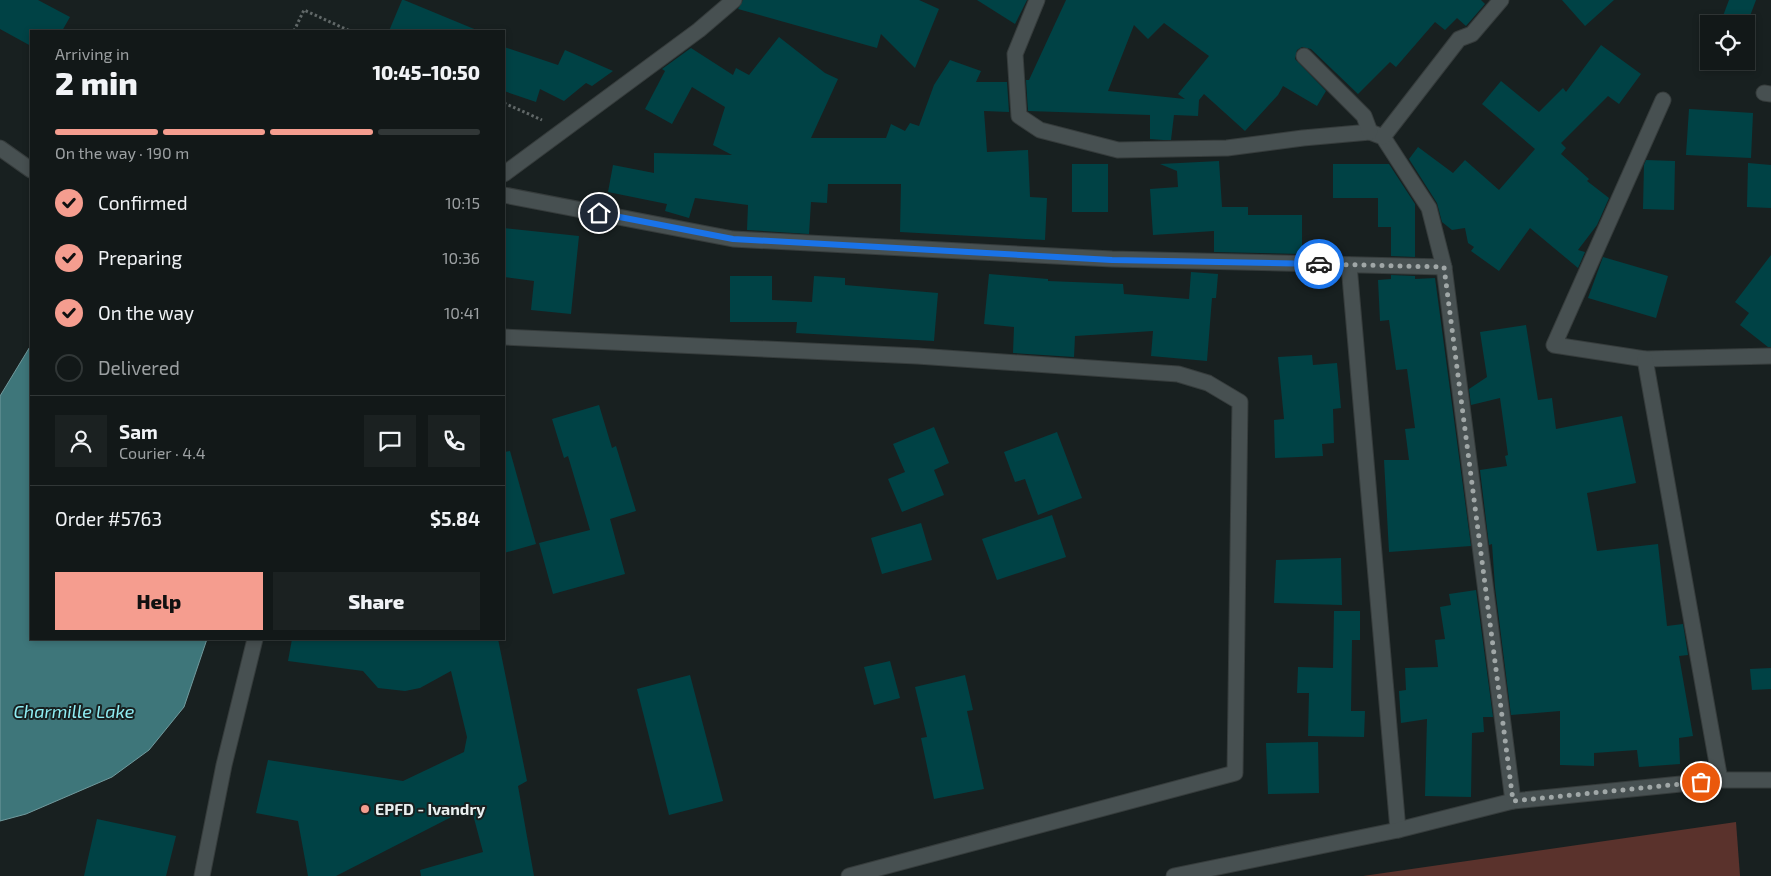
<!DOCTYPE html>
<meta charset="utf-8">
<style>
body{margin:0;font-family:"Exo 2",sans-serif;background:#1b2121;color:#f1f3f6;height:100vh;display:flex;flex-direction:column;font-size:19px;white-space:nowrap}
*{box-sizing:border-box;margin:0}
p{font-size:16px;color:#9ca0a2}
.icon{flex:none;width:28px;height:28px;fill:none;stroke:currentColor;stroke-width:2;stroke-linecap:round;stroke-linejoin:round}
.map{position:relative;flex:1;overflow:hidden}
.drawer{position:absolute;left:30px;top:30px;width:475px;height:610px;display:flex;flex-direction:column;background:#121818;border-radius:0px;box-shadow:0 2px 8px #0003,0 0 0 1px #313737}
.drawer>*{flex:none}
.buttons{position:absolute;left:1700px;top:15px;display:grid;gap:10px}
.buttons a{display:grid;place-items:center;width:55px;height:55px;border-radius:0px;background:#121818;box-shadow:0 2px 8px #0003,0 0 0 1px #313737;font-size:25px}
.pin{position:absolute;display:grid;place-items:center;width:42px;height:42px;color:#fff;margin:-21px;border:2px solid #fff;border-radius:50%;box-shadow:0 1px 5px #0007}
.courier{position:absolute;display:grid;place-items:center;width:50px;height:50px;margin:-25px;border:4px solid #1a73e8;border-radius:50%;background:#fff;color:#222;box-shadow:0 1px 6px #0007}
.summary em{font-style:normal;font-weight:800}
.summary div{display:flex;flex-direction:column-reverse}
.summary{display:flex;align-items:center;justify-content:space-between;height:85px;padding:0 25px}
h1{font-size:32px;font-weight:800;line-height:38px}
.bar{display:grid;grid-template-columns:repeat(4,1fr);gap:8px 5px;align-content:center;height:60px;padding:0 25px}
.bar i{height:6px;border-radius:4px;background:#313737}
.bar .selected{background:#f59d8f}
.bar p{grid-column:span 4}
.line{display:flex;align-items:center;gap:12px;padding:0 25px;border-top:1px solid #313737}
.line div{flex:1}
.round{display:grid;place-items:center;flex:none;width:52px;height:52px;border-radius:0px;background:#1b2121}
ol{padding:0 25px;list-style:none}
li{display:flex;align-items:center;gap:15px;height:55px}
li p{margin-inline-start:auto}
li .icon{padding:5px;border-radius:50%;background:#f59d8f;color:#111;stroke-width:4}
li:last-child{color:#9ca0a2}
li i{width:28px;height:28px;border:2px solid #313737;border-radius:50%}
.primary-button{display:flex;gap:10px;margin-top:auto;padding:10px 25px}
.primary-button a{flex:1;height:58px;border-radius:0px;background:#f59d8f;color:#111;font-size:20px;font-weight:800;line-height:58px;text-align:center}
.primary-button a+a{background:#1b2121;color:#f1f3f6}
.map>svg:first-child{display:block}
.green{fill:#5a322c}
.water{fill:#3e767a;stroke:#719a9d}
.building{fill:#004245;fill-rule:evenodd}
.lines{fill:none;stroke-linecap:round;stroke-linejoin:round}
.minor-casing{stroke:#363c3c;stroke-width:17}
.path{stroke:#616868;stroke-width:3;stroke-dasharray:2.5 2.5;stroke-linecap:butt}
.minor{stroke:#475051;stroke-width:15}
.done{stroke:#a0a7a7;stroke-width:5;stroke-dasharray:0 9}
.route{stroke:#1a73e8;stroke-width:6}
.poi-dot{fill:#f59d8f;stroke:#182020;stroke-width:2}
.labels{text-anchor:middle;stroke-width:4;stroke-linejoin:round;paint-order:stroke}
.poi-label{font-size:16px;font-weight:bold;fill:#e9efef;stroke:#182020;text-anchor:start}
.water-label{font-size:18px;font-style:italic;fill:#90eef4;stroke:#182020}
</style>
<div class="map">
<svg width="1771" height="876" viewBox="0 0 1771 876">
<rect width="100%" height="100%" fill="#182020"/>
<path class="green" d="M 1736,822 L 1740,876 L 1363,876 Z"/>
<path class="water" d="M 31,345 L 31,639 L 207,639 L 184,707 L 149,750 L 112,777 L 26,814 L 0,821 L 0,396 Z"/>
<g class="building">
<path d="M 0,0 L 38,0 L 70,17 L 62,31 L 31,31 L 31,46 L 0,29 Z"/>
<path d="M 402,0 L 404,0 L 479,31 L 389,31 Z"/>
<path d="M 743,0 L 919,0 L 939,9 L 915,68 L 881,34 L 877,48 L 738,9 Z"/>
<path d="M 977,0 L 1027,0 L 1015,24 Z"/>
<path d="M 1066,0 L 1481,0 L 1485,4 L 1466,26 L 1457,18 L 1445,30 L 1435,22 L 1396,67 L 1390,62 L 1358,94 L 1311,49 L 1302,47 L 1297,50 L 1295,59 L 1326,91 L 1317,106 L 1283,86 L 1278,95 L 1245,131 L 1204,94 L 1199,100 L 1198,116 L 1174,115 L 1171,140 L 1163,140 L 1150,139 L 1150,115 L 1028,111 L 1026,80 L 1029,80 ZM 1164,23 L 1209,56 L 1178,94 L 1185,99 L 1108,91 L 1134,25 L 1148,39 Z"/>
<path d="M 1562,0 L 1614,0 L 1585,26 Z"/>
<path d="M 1729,0 L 1756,0 L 1747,24 L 1720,24 Z"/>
<path d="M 779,37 L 825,73 L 838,79 L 811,138 L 886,138 L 891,124 L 905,131 L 910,123 L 919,126 L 934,85 L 950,60 L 981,71 L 976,82 L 1007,82 L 1009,112 L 984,111 L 987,152 L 1028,150 L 1030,197 L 1047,198 L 1045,240 L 900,232 L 901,184 L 828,184 L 827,203 L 811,202 L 809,234 L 747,230 L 748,205 L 695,198 L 689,218 L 665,211 L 667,204 L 608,192 L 613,165 L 654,173 L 654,153 L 732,155 L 713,145 L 725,107 L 692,87 L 672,124 L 645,109 L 665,71 L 662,69 L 691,48 L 733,75 L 736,68 L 749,75 Z"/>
<path d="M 1601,45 L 1641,74 L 1619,104 L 1608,96 L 1561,143 L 1566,148 L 1561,154 L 1589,179 L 1587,181 L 1609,198 L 1597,225 L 1578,250 L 1585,252 L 1578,268 L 1530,228 L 1499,271 L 1471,251 L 1474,247 L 1468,243 L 1465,228 L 1452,230 L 1442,222 L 1437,203 L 1409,159 L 1418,147 L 1453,173 L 1465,160 L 1499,190 L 1535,149 L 1482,104 L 1501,81 L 1539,112 L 1563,88 L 1566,92 Z"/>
<path d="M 504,47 L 558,65 L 565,50 L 613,71 L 592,86 L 586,83 L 564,101 L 540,89 L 536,102 L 504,91 Z"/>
<path d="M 1689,109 L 1753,113 L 1751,158 L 1686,155 Z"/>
<path d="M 1646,160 L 1675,161 L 1674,210 L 1643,209 L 1644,165 Z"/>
<path d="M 1219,161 L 1222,207 L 1248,207 L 1248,215 L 1302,215 L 1302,254 L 1214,252 L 1214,231 L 1153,235 L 1150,189 L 1178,187 L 1177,171 L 1160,164 Z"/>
<path d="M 1748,163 L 1771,165 L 1771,208 L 1747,207 Z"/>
<rect x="1072" y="164" width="36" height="48"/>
<path d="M 1333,164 L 1389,164 L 1415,204 L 1415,257 L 1391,256 L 1391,227 L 1378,227 L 1378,198 L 1333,198 Z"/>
<path d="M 504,228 L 579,236 L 571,314 L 531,310 L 534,281 L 504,277 Z"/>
<path d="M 1771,255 L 1771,347 L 1768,347 L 1740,325 L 1749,313 L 1735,302 Z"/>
<path d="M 1603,257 L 1668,276 L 1656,318 L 1588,298 Z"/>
<path d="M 1191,272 L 1218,274 L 1216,298 L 1212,298 L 1207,361 L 1151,356 L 1153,331 L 1075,336 L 1074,357 L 1013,353 L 1014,327 L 984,324 L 989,274 L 1048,279 L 1048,281 L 1123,284 L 1124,294 L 1189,299 Z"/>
<path d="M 1391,275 L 1415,276 L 1415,279 L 1435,278 L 1471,546 L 1389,552 L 1384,460 L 1409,460 L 1405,429 L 1415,428 L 1407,369 L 1396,370 L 1389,320 L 1380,321 L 1378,280 L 1391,279 Z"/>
<path d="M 730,276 L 772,276 L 772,300 L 812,302 L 814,276 L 845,278 L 845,285 L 938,293 L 934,341 L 796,333 L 797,322 L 730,322 Z"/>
<path d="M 1526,325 L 1538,400 L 1552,398 L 1556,429 L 1622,416 L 1636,483 L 1587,493 L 1597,551 L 1658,544 L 1667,626 L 1683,624 L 1688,655 L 1679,656 L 1693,736 L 1679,738 L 1680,764 L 1639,767 L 1637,750 L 1594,753 L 1594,766 L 1560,765 L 1560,711 L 1511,715 L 1495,587 L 1492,544 L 1489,545 L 1480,470 L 1507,466 L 1505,456 L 1508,455 L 1500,398 L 1471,405 L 1469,389 L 1487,377 L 1480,332 Z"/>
<path d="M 1312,355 L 1313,365 L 1337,363 L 1341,408 L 1333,409 L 1334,443 L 1322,444 L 1323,456 L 1275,458 L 1274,420 L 1284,419 L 1278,357 Z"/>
<path d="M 599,405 L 612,448 L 616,446 L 636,511 L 610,519 L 625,574 L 553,594 L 539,543 L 590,530 L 568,456 L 564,458 L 552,419 Z"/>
<path d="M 934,427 L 949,463 L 934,470 L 944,495 L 902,512 L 888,479 L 905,472 L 893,444 Z"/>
<path d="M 1057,432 L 1082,498 L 1038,515 L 1025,479 L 1015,482 L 1004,452 Z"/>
<path d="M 510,451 L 536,544 L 504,553 L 504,452 Z"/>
<path d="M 1052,515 L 1066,557 L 997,580 L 982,539 Z"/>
<path d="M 921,523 L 932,560 L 882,574 L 871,538 Z"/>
<path d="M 1341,558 L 1342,605 L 1274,603 L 1276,560 Z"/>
<path d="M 1476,590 L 1493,717 L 1483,717 L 1484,732 L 1472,733 L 1471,797 L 1425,796 L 1427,719 L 1401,723 L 1399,691 L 1406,690 L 1405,668 L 1438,667 L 1435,640 L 1445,639 L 1440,607 L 1451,605 L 1449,594 Z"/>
<path d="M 1334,611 L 1360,611 L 1360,640 L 1352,640 L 1351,711 L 1365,711 L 1364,737 L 1308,736 L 1309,693 L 1297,693 L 1298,667 L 1333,668 Z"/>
<path d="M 292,639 L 498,639 L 527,781 L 518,786 L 534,876 L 421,876 L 420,870 L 483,852 L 471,807 L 336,876 L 308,876 L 298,821 L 256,813 L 268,760 L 403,781 L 464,752 L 467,737 L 451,671 L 420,688 L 405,691 L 378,688 L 363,671 L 288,661 Z"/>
<path d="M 890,661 L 900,698 L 874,705 L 864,667 Z"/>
<path d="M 1771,668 L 1771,689 L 1752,690 L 1750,669 Z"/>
<path d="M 690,675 L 723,801 L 669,815 L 637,689 Z"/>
<path d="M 965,675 L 973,710 L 967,711 L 984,789 L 934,799 L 921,738 L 927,737 L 915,687 Z"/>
<path d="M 1318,742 L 1319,793 L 1268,794 L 1266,743 Z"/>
<path d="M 97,819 L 176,836 L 166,876 L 84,876 Z"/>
</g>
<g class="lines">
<g class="minor-casing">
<g id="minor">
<path d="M 1037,0 L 1015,54 L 1019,116 L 1040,130 L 1118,150 L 1227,148 L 1303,138 L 1370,132 L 1383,137 L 1429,208 L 1444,267 L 1513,801"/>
<path d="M 1304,56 L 1364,116 L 1370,132"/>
<path d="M 1764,93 L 1771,94"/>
<path d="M 1663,100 L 1554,345 L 1645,359 L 1771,356"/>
<path d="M 1383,137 L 1459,39 L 1472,34 L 1501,0"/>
<path d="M 0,148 L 31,170"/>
<path d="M 504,174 L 699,30 L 734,0"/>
<path d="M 504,195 L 733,239 L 1112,259 L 1444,267"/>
<path d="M 1349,265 L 1398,830"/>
<path d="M 504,337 L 917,356 L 1178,374 L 1208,383 L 1240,402 L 1235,773 L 849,876"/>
<path d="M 1645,359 L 1720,780"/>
<path d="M 202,876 L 224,765 L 255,639"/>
<path d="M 1174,876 L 1398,830 L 1513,801 L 1720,780 L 1771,780"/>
</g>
</g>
<g class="path">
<path d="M 294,31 L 304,10 L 350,31"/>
<path d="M 504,103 L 542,120"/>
</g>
<use href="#minor" class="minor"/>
</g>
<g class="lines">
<path class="done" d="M 1319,264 L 1444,267 L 1513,801 L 1701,782"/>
<path class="route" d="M 599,213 L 733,239 L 1112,260 L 1319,264"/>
</g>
<circle class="poi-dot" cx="365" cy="809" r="5"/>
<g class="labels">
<g class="poi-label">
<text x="375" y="815">EPFD - Ivandry</text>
</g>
<g class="water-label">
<text x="74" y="718">Charmille Lake</text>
</g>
</g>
</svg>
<div class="buttons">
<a><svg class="icon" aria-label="locate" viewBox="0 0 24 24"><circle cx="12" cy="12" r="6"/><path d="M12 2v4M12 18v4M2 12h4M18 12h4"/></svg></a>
</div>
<div class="pin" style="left:1701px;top:782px;background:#ea580c"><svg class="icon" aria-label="bag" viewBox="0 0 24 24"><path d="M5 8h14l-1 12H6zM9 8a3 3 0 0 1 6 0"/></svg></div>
<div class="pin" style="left:599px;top:213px;background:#1f2937"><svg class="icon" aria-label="home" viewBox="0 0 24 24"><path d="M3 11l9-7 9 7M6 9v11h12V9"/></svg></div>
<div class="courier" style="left:1319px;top:264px"><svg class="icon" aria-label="car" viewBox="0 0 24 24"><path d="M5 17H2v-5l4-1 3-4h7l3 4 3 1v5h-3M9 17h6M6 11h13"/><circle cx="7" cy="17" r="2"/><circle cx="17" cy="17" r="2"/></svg></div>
<section class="drawer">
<div class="summary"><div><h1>2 min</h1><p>Arriving in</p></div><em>10:45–10:50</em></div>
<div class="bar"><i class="selected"></i><i class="selected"></i><i class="selected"></i><i></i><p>On the way · 190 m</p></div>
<ol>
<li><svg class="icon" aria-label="check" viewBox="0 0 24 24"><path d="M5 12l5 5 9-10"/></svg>Confirmed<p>10:15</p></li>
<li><svg class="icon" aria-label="check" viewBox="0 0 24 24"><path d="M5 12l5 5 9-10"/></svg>Preparing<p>10:36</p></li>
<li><svg class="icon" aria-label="check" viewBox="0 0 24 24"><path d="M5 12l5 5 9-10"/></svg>On the way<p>10:41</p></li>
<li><i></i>Delivered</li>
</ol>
<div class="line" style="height:90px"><a class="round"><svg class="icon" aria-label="person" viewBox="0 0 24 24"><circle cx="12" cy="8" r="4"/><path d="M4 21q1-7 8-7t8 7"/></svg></a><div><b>Sam</b><p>Courier · 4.4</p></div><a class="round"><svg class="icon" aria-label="chat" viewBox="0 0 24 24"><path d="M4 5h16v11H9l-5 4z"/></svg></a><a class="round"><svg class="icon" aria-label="phone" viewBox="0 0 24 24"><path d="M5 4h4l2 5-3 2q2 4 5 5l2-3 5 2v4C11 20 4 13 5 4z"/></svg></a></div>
<div class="line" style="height:65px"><div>Order #5763</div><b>$5.84</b></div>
<div class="primary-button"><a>Help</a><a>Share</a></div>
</section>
</div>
